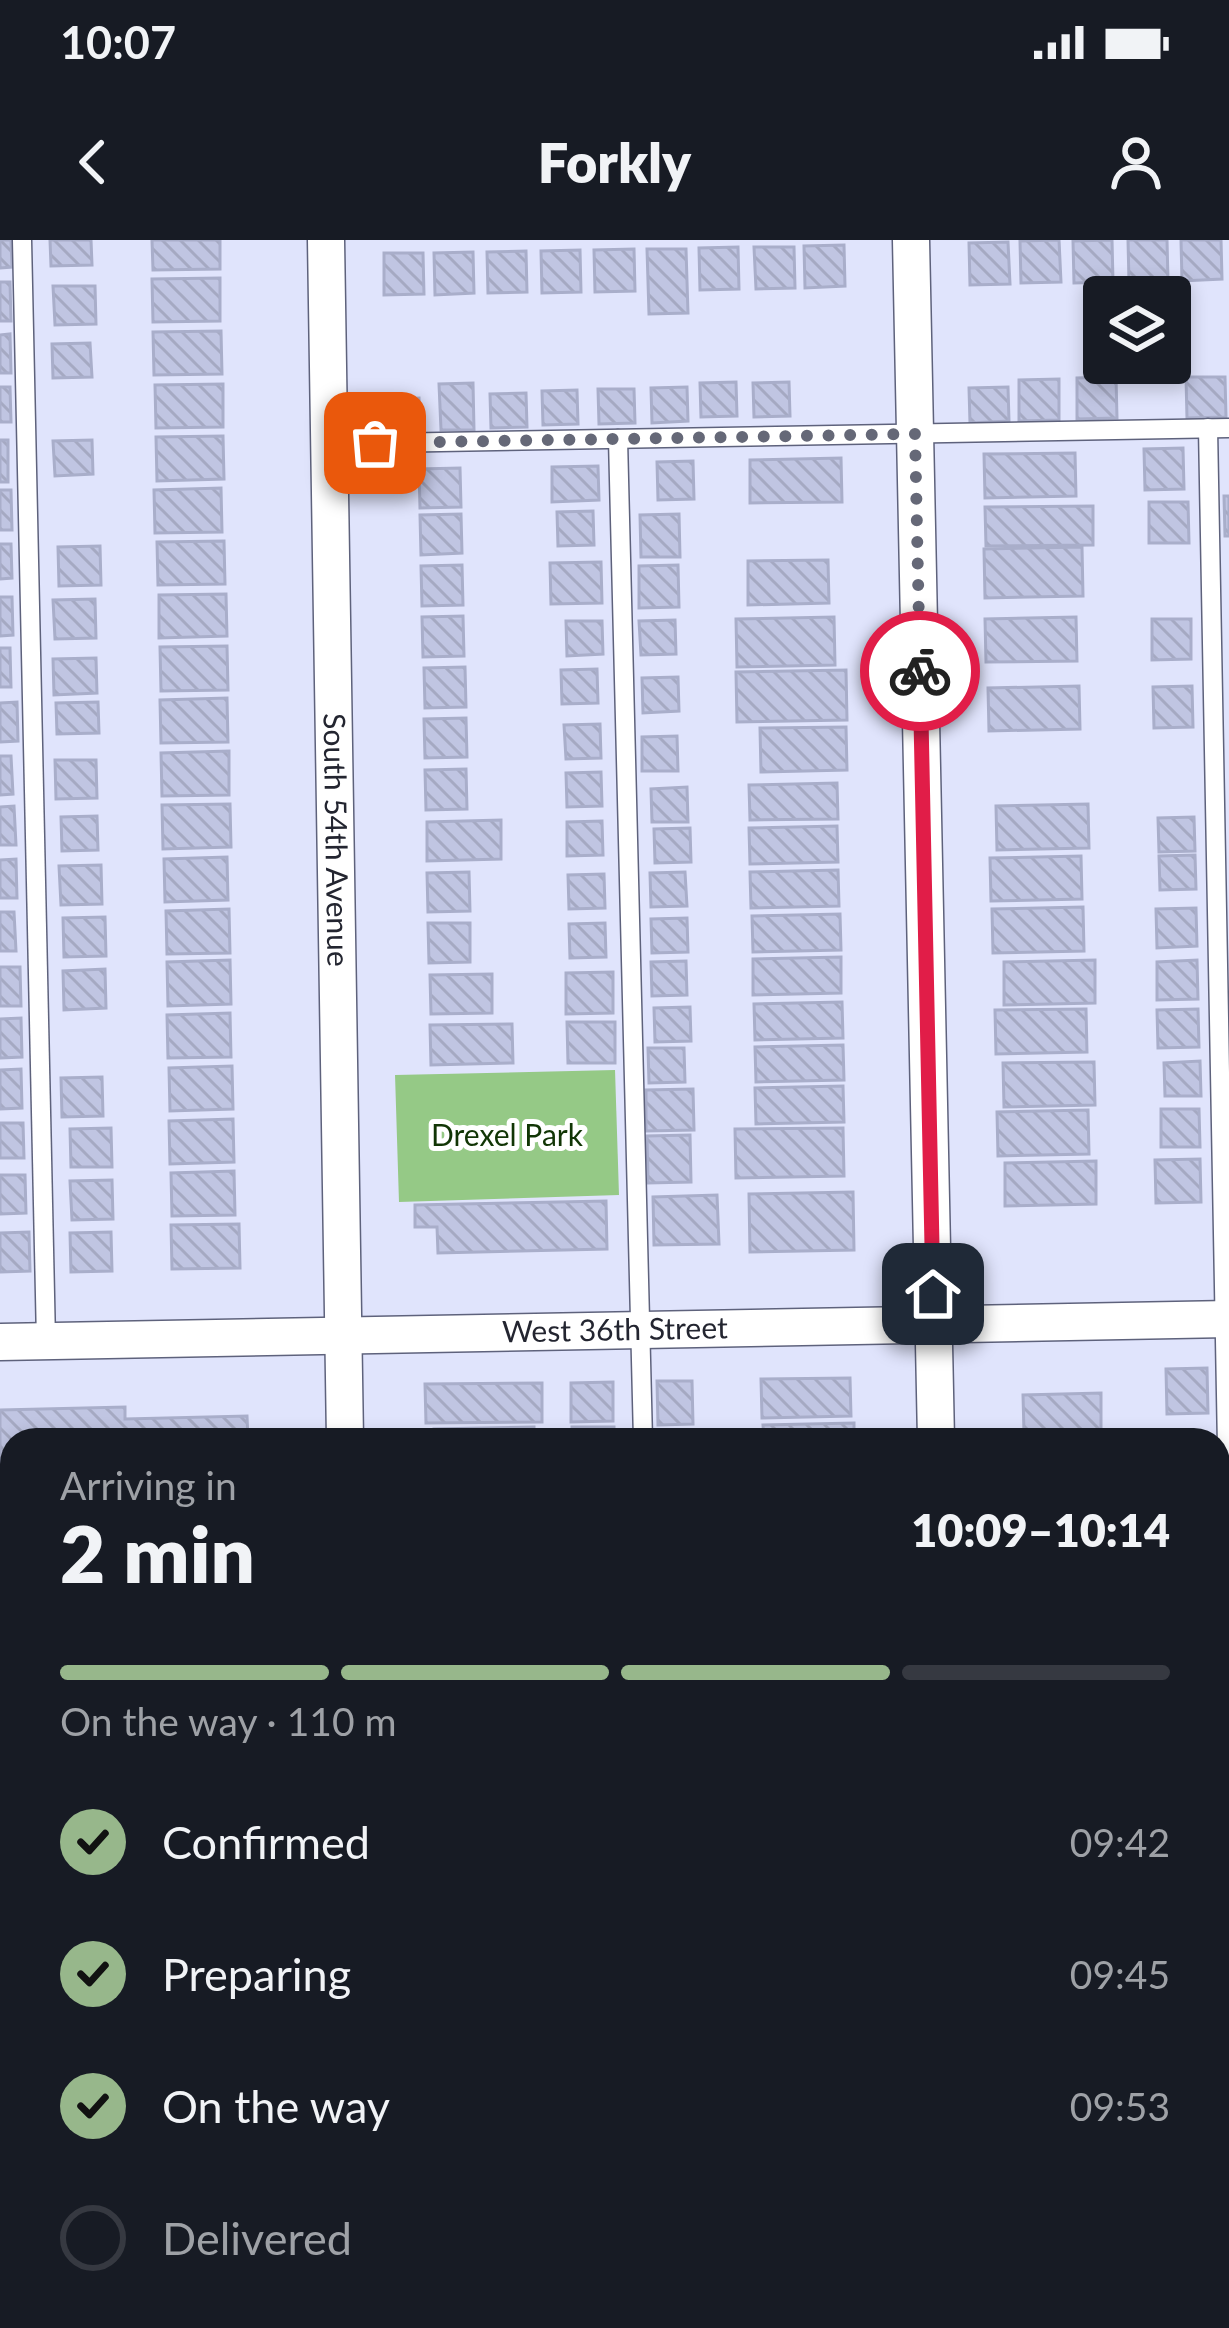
<!DOCTYPE html>
<meta charset="utf-8">
<style>
body{margin:0;font-family:Lato,sans-serif;background:#20242c;color:#f1f3f6;height:100vh;display:flex;flex-direction:column;font-size:45px;white-space:nowrap}
*{box-sizing:border-box;margin:0}
p{font-size:39px;color:#9ea1a6}
.icon{flex:none;width:66px;height:66px;fill:none;stroke:currentColor;stroke-width:2;stroke-linecap:round;stroke-linejoin:round}
.map{position:relative;flex:1;overflow:hidden}
.side{position:absolute;left:0px;top:1188px;width:1230px;height:900px;display:flex;flex-direction:column;background:#171b24;border-radius:36px 36px 0 0;box-shadow:0 6px 18px #0003}
.side>*{flex:none}
.buttons{position:absolute;left:1083px;top:36px;display:grid;gap:24px}
.buttons a{display:grid;place-items:center;width:108px;height:108px;border-radius:12px;background:#171b24;box-shadow:0 6px 18px #0003;font-size:60px}
.pin{position:absolute;display:grid;place-items:center;width:102px;height:102px;color:#fff;margin:-51px;border-radius:24px;box-shadow:0 6px 18px #0006}
.courier{position:absolute;display:grid;place-items:center;width:120px;height:120px;margin:-60px;border:9px solid #e11d48;border-radius:50%;background:#fff;color:#222;box-shadow:0 3px 15px #0007}
.overview em{font-style:normal;font-weight:800}
.overview div{display:flex;flex-direction:column-reverse}
.overview{display:flex;align-items:center;justify-content:space-between;height:204px;padding:0 60px}
h1{font-size:78px;font-weight:800;line-height:90px}
.bar{display:grid;grid-template-columns:repeat(4,1fr);gap:18px 12px;align-content:center;height:144px;padding:0 60px}
.bar i{height:15px;border-radius:9px;background:#363941}
.bar .current{background:#97b78b}
.bar p{grid-column:span 4}
ol{padding:0 60px;list-style:none}
li{display:flex;align-items:center;gap:36px;height:132px}
li p{margin-inline-start:auto}
li .icon{padding:12px;border-radius:50%;background:#97b78b;color:#111;stroke-width:4}
li:last-child{color:#9ea1a6}
li i{width:66px;height:66px;border:6px solid #363941;border-radius:50%}
.status{display:flex;justify-content:space-between;align-items:center;height:84px;padding:0 60px;background:#171b24;direction:ltr}
.status svg{height:33px;fill:currentColor}
header{display:flex;justify-content:space-between;align-items:center;height:156px;padding:0 60px;background:#171b24;font-size:54px;font-weight:800}
.map>svg:first-child{display:block}
.green{fill:#95c986}
.building{fill:url(#building-back-hatch);stroke:#a9aeca;stroke-width:3}
.lines{fill:none;stroke-linecap:round;stroke-linejoin:round}
.service-casing{stroke:#5e627c;stroke-width:21}
.minor-casing{stroke:#5e627c;stroke-width:39}
.service{stroke:#fff;stroke-width:18}
.minor{stroke:#fff;stroke-width:36}
.done{stroke:#656877;stroke-width:12;stroke-dasharray:0 21.6}
.route{stroke:#e11d48;stroke-width:15}
.labels{text-anchor:middle;stroke-width:10;stroke-linejoin:round;paint-order:stroke}
.street-label{font-size:30px;fill:#232530;stroke:#fff}
.park-label{font-size:30px;fill:#113505;stroke:#fff}
</style>
<div class="status"><b>10:07</b><svg viewBox="0 0 49 12"><path d="M0 12V9h3v3zM5 12V6h3v6zM10 12V3h3v9zM15 12V0h3v12zM26 1h20v11H26zM47 4h2v5h-2z"/></svg></div>
<header><svg class="icon" aria-label="back" viewBox="0 0 24 24"><path d="M15 5l-7 7 7 7"/></svg>Forkly<svg class="icon" aria-label="person" viewBox="0 0 24 24"><circle cx="12" cy="8" r="4"/><path d="M4 21q1-7 8-7t8 7"/></svg></header>
<div class="map">
<svg width="1229" height="2088" viewBox="0 0 1229 2088">
<defs>
<pattern id="building-back-hatch" width="6" height="6" patternUnits="userSpaceOnUse" patternTransform="scale(3)"><rect width="6" height="6" fill="#c0c5e2"/><path d="M-1 5l2 2M0 0l6 6M5-1l2 2" fill="none" stroke="#a5a9c2"/></pattern>
</defs>
<rect width="100%" height="100%" fill="#e0e4fc"/>
<path class="green" d="M 615,830 L 619,955 L 399,962 L 395,835 Z"/>
<g class="building">
<path d="M 0,0 L 11,0 L 12,27 L 0,28 Z"/>
<path d="M 50,0 L 91,0 L 92,25 L 51,26 Z"/>
<path d="M 152,0 L 220,0 L 220,29 L 153,30 Z"/>
<path d="M 1059,0 L 1061,42 L 1021,43 L 1020,1 Z"/>
<path d="M 1112,0 L 1113,42 L 1074,43 L 1073,1 Z"/>
<path d="M 1128,0 L 1167,0 L 1168,41 L 1129,42 Z"/>
<path d="M 1181,0 L 1221,0 L 1222,39 L 1182,41 Z"/>
<path d="M 1008,2 L 1010,44 L 970,45 L 969,3 Z"/>
<path d="M 844,5 L 845,46 L 805,48 L 804,6 Z"/>
<path d="M 738,7 L 739,49 L 700,50 L 699,8 Z"/>
<path d="M 754,7 L 794,7 L 795,48 L 756,49 Z"/>
<path d="M 634,9 L 635,51 L 595,52 L 594,10 Z"/>
<path d="M 647,9 L 686,9 L 688,73 L 649,74 Z"/>
<path d="M 580,10 L 581,52 L 542,53 L 541,11 Z"/>
<path d="M 526,11 L 527,52 L 488,53 L 487,12 Z"/>
<path d="M 473,12 L 474,53 L 435,55 L 434,13 Z"/>
<path d="M 384,13 L 423,13 L 424,54 L 384,55 Z"/>
<path d="M 220,38 L 220,81 L 153,82 L 152,39 Z"/>
<path d="M 0,42 L 10,42 L 11,81 L 0,81 Z"/>
<path d="M 53,46 L 95,46 L 96,84 L 55,85 Z"/>
<path d="M 221,91 L 222,134 L 154,135 L 153,92 Z"/>
<path d="M 10,94 L 11,133 L 0,133 L 0,95 Z"/>
<path d="M 90,103 L 92,137 L 53,138 L 52,104 Z"/>
<path d="M 1116,137 L 1117,178 L 1077,179 L 1077,138 Z"/>
<path d="M 1186,137 L 1225,137 L 1226,177 L 1187,178 Z"/>
<path d="M 1059,139 L 1059,180 L 1019,181 L 1019,140 Z"/>
<path d="M 736,142 L 737,176 L 701,177 L 700,143 Z"/>
<path d="M 789,142 L 790,176 L 754,177 L 753,143 Z"/>
<path d="M 473,143 L 474,190 L 441,190 L 439,144 Z"/>
<path d="M 223,144 L 223,187 L 156,188 L 155,145 Z"/>
<path d="M 0,147 L 10,147 L 11,182 L 0,182 Z"/>
<path d="M 687,147 L 688,181 L 652,183 L 651,148 Z"/>
<path d="M 1008,147 L 1009,181 L 970,183 L 969,148 Z"/>
<path d="M 598,149 L 634,149 L 635,183 L 599,184 Z"/>
<path d="M 577,150 L 578,184 L 543,185 L 542,151 Z"/>
<path d="M 526,153 L 527,187 L 491,188 L 490,154 Z"/>
<path d="M 419,158 L 420,193 L 384,193 L 384,160 Z"/>
<path d="M 223,196 L 224,239 L 157,241 L 156,197 Z"/>
<rect x="0" y="200" width="8" height="42"/>
<path d="M 92,200 L 93,234 L 55,236 L 53,201 Z"/>
<path d="M 1183,208 L 1184,249 L 1145,250 L 1144,209 Z"/>
<path d="M 1075,213 L 1076,256 L 985,258 L 984,214 Z"/>
<path d="M 841,218 L 842,262 L 750,263 L 750,220 Z"/>
<path d="M 693,221 L 694,259 L 658,260 L 657,222 Z"/>
<path d="M 598,226 L 599,260 L 552,262 L 552,227 Z"/>
<path d="M 460,228 L 461,267 L 420,268 L 419,229 Z"/>
<path d="M 221,248 L 222,292 L 155,293 L 154,250 Z"/>
<path d="M 0,250 L 11,250 L 12,290 L 0,290 Z"/>
<path d="M 1224,256 L 1229,256 L 1229,296 L 1225,296 Z"/>
<path d="M 1149,262 L 1188,262 L 1189,303 L 1149,303 Z"/>
<path d="M 1093,266 L 1093,305 L 986,306 L 985,267 Z"/>
<path d="M 593,271 L 594,305 L 558,306 L 557,272 Z"/>
<path d="M 461,274 L 462,313 L 421,315 L 420,275 Z"/>
<path d="M 679,274 L 680,317 L 641,317 L 640,275 Z"/>
<path d="M 224,301 L 225,344 L 158,345 L 157,302 Z"/>
<path d="M 0,304 L 11,304 L 12,338 L 0,339 Z"/>
<path d="M 100,306 L 101,345 L 59,346 L 58,307 Z"/>
<path d="M 1082,307 L 1083,356 L 985,358 L 984,309 Z"/>
<path d="M 828,320 L 829,363 L 748,365 L 748,321 Z"/>
<path d="M 601,322 L 602,363 L 551,364 L 550,323 Z"/>
<path d="M 462,325 L 463,365 L 422,366 L 421,326 Z"/>
<path d="M 678,325 L 679,367 L 639,368 L 639,326 Z"/>
<path d="M 226,354 L 227,396 L 159,398 L 159,355 Z"/>
<path d="M 0,357 L 12,357 L 13,395 L 0,396 Z"/>
<path d="M 95,359 L 96,398 L 55,399 L 53,360 Z"/>
<path d="M 463,376 L 464,416 L 423,417 L 422,377 Z"/>
<path d="M 834,377 L 835,425 L 737,427 L 736,379 Z"/>
<path d="M 1076,377 L 1077,421 L 986,422 L 985,379 Z"/>
<path d="M 1152,379 L 1191,379 L 1191,419 L 1152,420 Z"/>
<path d="M 675,380 L 676,414 L 641,415 L 639,381 Z"/>
<path d="M 566,381 L 602,381 L 603,414 L 567,416 Z"/>
<path d="M 227,406 L 228,450 L 161,451 L 160,407 Z"/>
<path d="M 0,408 L 10,408 L 11,447 L 0,447 Z"/>
<path d="M 96,418 L 97,453 L 54,455 L 53,419 Z"/>
<path d="M 465,427 L 466,467 L 425,468 L 424,428 Z"/>
<path d="M 597,429 L 598,463 L 562,464 L 561,430 Z"/>
<path d="M 846,430 L 847,480 L 737,482 L 736,432 Z"/>
<path d="M 678,437 L 679,471 L 643,473 L 642,438 Z"/>
<path d="M 1079,446 L 1080,489 L 989,491 L 988,448 Z"/>
<path d="M 1192,446 L 1193,487 L 1154,488 L 1153,447 Z"/>
<path d="M 227,458 L 228,502 L 161,503 L 160,460 Z"/>
<path d="M 17,462 L 18,501 L 0,502 L 0,463 Z"/>
<path d="M 98,462 L 99,493 L 57,494 L 56,463 Z"/>
<path d="M 466,478 L 467,517 L 425,518 L 424,479 Z"/>
<path d="M 600,484 L 601,518 L 566,519 L 564,485 Z"/>
<path d="M 846,487 L 847,530 L 761,532 L 760,488 Z"/>
<path d="M 677,496 L 678,531 L 642,531 L 642,497 Z"/>
<path d="M 229,511 L 229,555 L 162,556 L 161,513 Z"/>
<path d="M 0,516 L 11,516 L 13,554 L 0,555 Z"/>
<path d="M 55,520 L 96,520 L 97,558 L 56,559 Z"/>
<path d="M 466,529 L 467,569 L 426,570 L 425,530 Z"/>
<path d="M 601,532 L 602,566 L 567,567 L 566,533 Z"/>
<path d="M 837,543 L 838,579 L 750,580 L 749,545 Z"/>
<path d="M 687,547 L 688,582 L 652,582 L 651,549 Z"/>
<path d="M 230,564 L 231,607 L 163,609 L 162,565 Z"/>
<path d="M 1088,564 L 1089,608 L 997,610 L 996,566 Z"/>
<path d="M 14,566 L 16,605 L 0,605 L 0,567 Z"/>
<path d="M 97,576 L 98,610 L 62,611 L 61,577 Z"/>
<path d="M 1194,577 L 1195,611 L 1159,612 L 1158,578 Z"/>
<path d="M 501,580 L 501,619 L 427,621 L 427,582 Z"/>
<path d="M 602,581 L 603,615 L 567,616 L 567,582 Z"/>
<path d="M 837,586 L 838,622 L 750,624 L 749,588 Z"/>
<path d="M 690,588 L 691,622 L 655,623 L 654,589 Z"/>
<path d="M 1195,615 L 1196,649 L 1160,650 L 1159,616 Z"/>
<path d="M 1081,616 L 1082,659 L 991,661 L 990,618 Z"/>
<path d="M 227,617 L 228,660 L 165,662 L 164,619 Z"/>
<path d="M 16,619 L 17,658 L 0,658 L 0,620 Z"/>
<path d="M 101,625 L 102,664 L 61,665 L 59,626 Z"/>
<path d="M 838,630 L 839,666 L 751,668 L 750,632 Z"/>
<path d="M 469,632 L 470,671 L 428,672 L 427,633 Z"/>
<path d="M 685,632 L 687,666 L 651,667 L 650,633 Z"/>
<path d="M 604,634 L 605,668 L 569,669 L 568,635 Z"/>
<path d="M 1083,667 L 1084,711 L 993,713 L 992,669 Z"/>
<path d="M 1196,668 L 1197,706 L 1157,708 L 1156,669 Z"/>
<path d="M 229,669 L 230,713 L 167,714 L 166,671 Z"/>
<path d="M 0,672 L 14,672 L 16,711 L 0,711 Z"/>
<path d="M 840,674 L 841,710 L 753,712 L 752,676 Z"/>
<path d="M 105,677 L 106,716 L 64,717 L 63,678 Z"/>
<path d="M 687,678 L 688,712 L 652,713 L 651,679 Z"/>
<path d="M 428,683 L 470,683 L 470,722 L 429,723 Z"/>
<path d="M 605,683 L 606,717 L 570,718 L 569,684 Z"/>
<path d="M 841,717 L 841,753 L 753,755 L 753,719 Z"/>
<path d="M 230,720 L 231,764 L 168,766 L 167,722 Z"/>
<path d="M 1095,720 L 1095,763 L 1004,765 L 1004,722 Z"/>
<path d="M 1197,720 L 1198,759 L 1157,760 L 1157,722 Z"/>
<path d="M 686,721 L 687,755 L 652,756 L 651,722 Z"/>
<path d="M 0,727 L 20,727 L 21,766 L 0,766 Z"/>
<path d="M 105,729 L 106,768 L 64,770 L 63,731 Z"/>
<path d="M 613,732 L 613,773 L 566,774 L 566,733 Z"/>
<path d="M 492,734 L 492,773 L 431,774 L 430,735 Z"/>
<path d="M 842,762 L 843,798 L 755,800 L 754,764 Z"/>
<path d="M 690,767 L 691,801 L 655,802 L 654,768 Z"/>
<path d="M 1086,769 L 1087,812 L 996,814 L 995,770 Z"/>
<path d="M 1198,769 L 1199,807 L 1158,808 L 1157,770 Z"/>
<path d="M 230,773 L 231,817 L 168,818 L 167,775 Z"/>
<path d="M 21,778 L 22,817 L 0,818 L 0,779 Z"/>
<path d="M 567,782 L 615,782 L 615,823 L 568,823 Z"/>
<path d="M 512,784 L 513,823 L 431,825 L 430,785 Z"/>
<path d="M 843,805 L 844,840 L 756,842 L 755,807 Z"/>
<path d="M 648,808 L 684,808 L 685,842 L 649,843 Z"/>
<path d="M 1200,821 L 1201,856 L 1165,856 L 1164,823 Z"/>
<path d="M 1094,822 L 1095,865 L 1004,867 L 1003,823 Z"/>
<path d="M 232,826 L 233,869 L 170,871 L 169,828 Z"/>
<path d="M 21,829 L 22,868 L 0,869 L 0,830 Z"/>
<path d="M 102,837 L 103,876 L 62,877 L 61,838 Z"/>
<path d="M 843,846 L 844,882 L 756,884 L 755,848 Z"/>
<path d="M 693,849 L 694,890 L 646,891 L 646,850 Z"/>
<path d="M 1161,869 L 1199,869 L 1200,907 L 1161,907 Z"/>
<path d="M 1088,870 L 1089,914 L 998,916 L 997,872 Z"/>
<path d="M 233,879 L 234,922 L 170,924 L 169,881 Z"/>
<path d="M 0,883 L 23,883 L 24,918 L 0,918 Z"/>
<path d="M 111,888 L 112,927 L 71,927 L 70,889 Z"/>
<path d="M 843,888 L 844,936 L 736,938 L 735,889 Z"/>
<path d="M 690,895 L 691,942 L 648,943 L 647,896 Z"/>
<path d="M 1200,919 L 1201,962 L 1156,963 L 1155,920 Z"/>
<path d="M 1096,921 L 1096,964 L 1005,966 L 1005,923 Z"/>
<path d="M 234,931 L 235,975 L 172,976 L 171,933 Z"/>
<path d="M 0,935 L 25,935 L 26,973 L 0,974 Z"/>
<path d="M 112,940 L 113,979 L 72,980 L 70,941 Z"/>
<path d="M 853,952 L 854,1010 L 750,1012 L 749,954 Z"/>
<path d="M 717,955 L 719,1004 L 654,1005 L 653,957 Z"/>
<path d="M 606,961 L 607,1009 L 438,1013 L 437,987 L 415,987 L 415,965 Z"/>
<path d="M 239,984 L 240,1028 L 172,1029 L 171,985 Z"/>
<path d="M 29,992 L 30,1031 L 0,1032 L 0,993 Z"/>
<path d="M 111,992 L 112,1031 L 71,1032 L 70,993 Z"/>
<path d="M 1207,1128 L 1208,1173 L 1167,1174 L 1166,1129 Z"/>
<path d="M 850,1138 L 851,1176 L 762,1178 L 761,1139 Z"/>
<path d="M 657,1141 L 692,1141 L 693,1184 L 658,1185 Z"/>
<path d="M 613,1142 L 613,1181 L 571,1182 L 571,1143 Z"/>
<path d="M 542,1143 L 542,1182 L 426,1183 L 425,1144 Z"/>
<path d="M 1101,1153 L 1101,1192 L 1024,1193 L 1023,1155 Z"/>
<path d="M 125,1167 L 125,1179 L 247,1176 L 248,1200 L 12,1200 L 12,1337 L 0,1337 L 0,1170 Z"/>
<path d="M 854,1183 L 854,1200 L 764,1200 L 763,1185 Z"/>
<path d="M 534,1187 L 534,1200 L 434,1200 L 434,1189 Z"/>
<rect x="572" y="1187" width="42" height="13"/>
<path d="M 714,1193 L 714,1200 L 660,1200 L 660,1194 Z"/>
<path d="M 12,1736 L 12,1772 L 1,1772 L 0,1737 Z"/>
<rect x="6" y="1790" width="6" height="36"/>
<path d="M 2,1839 L 12,1839 L 12,1875 L 3,1875 Z"/>
<path d="M 5,1893 L 12,1893 L 12,1929 L 6,1929 Z"/>
<path d="M 1218,1919 L 1222,1919 L 1223,1956 L 1218,1956 Z"/>
<path d="M 1218,1963 L 1222,1963 L 1223,2000 L 1218,2001 Z"/>
<path d="M 1218,2007 L 1228,2007 L 1229,2045 L 1218,2045 Z"/>
<path d="M 1218,2050 L 1222,2050 L 1222,2087 L 1180,2088 L 1180,2076 L 1218,2076 Z"/>
<path d="M 6,2051 L 12,2051 L 12,2076 L 47,2076 L 48,2086 L 6,2087 Z"/>
<path d="M 194,2076 L 290,2076 L 290,2087 L 194,2088 Z"/>
<rect x="446" y="2076" width="94" height="12"/>
<rect x="600" y="2076" width="41" height="12"/>
<rect x="674" y="2076" width="42" height="12"/>
<rect x="794" y="2076" width="66" height="12"/>
<rect x="1050" y="2076" width="77" height="12"/>
</g>
<g class="lines">
<g class="service-casing">
<g id="service">
<path d="M 22,0 L 46,1101"/>
<path d="M 1208,188 L 1229,1315"/>
<path d="M 618,199 L 643,1200"/>
<path d="M 329,204 L 1229,188"/>
<path d="M 0,1611 L 12,1611"/>
<path d="M 66,2076 L 66,2088"/>
<path d="M 663,2076 L 663,2088"/>
</g>
</g>
<g class="minor-casing">
<g id="minor">
<path id="s1" d="M 326,0 L 345,1200"/>
<path d="M 911,0 L 936,1200"/>
<path id="s2" d="M 0,1102 L 1229,1079"/>
<path d="M 363,2076 L 363,2088"/>
<path d="M 954,2076 L 955,2088"/>
</g>
</g>
<use href="#service" class="service"/>
<use href="#minor" class="minor"/>
</g>
<g class="lines">
<path class="done" d="M 375,203 L 915,194 L 920,431"/>
<path class="route" d="M 920,431 L 933,1054"/>
</g>
<g class="labels">
<g class="street-label">
<text dy="10" stroke="none"><textPath href="#s1" startOffset="600">South 54th Avenue</textPath></text>
<text dy="10" stroke="none"><textPath href="#s2" startOffset="615">West 36th Street</textPath></text>
</g>
<g class="park-label">
<text x="507" y="906">Drexel Park</text>
</g>
</g>
</svg>
<div class="buttons">
<a><svg class="icon" aria-label="layers" viewBox="0 0 24 24"><path d="M12 4l9 5-9 5-9-5zM3 14l9 5 9-5"/></svg></a>
</div>
<div class="pin" style="left:375px;top:203px;background:#ea580c"><svg class="icon" aria-label="bag" viewBox="0 0 24 24"><path d="M5 8h14l-1 12H6zM9 8a3 3 0 0 1 6 0"/></svg></div>
<div class="pin" style="left:933px;top:1054px;background:#1f2937"><svg class="icon" aria-label="home" viewBox="0 0 24 24"><path d="M3 11l9-7 9 7M6 9v11h12V9"/></svg></div>
<div class="courier" style="left:920px;top:431px"><svg class="icon" aria-label="bike" viewBox="0 0 24 24"><circle cx="6" cy="16" r="4"/><circle cx="18" cy="16" r="4"/><path d="M6 16l4-8h5l3 8M10 8l3 8H6M13 5h3"/></svg></div>
<section class="side">
<div class="overview"><div><h1>2 min</h1><p>Arriving in</p></div><em>10:09–10:14</em></div>
<div class="bar"><i class="current"></i><i class="current"></i><i class="current"></i><i></i><p>On the way · 110 m</p></div>
<ol>
<li><svg class="icon" aria-label="check" viewBox="0 0 24 24"><path d="M5 12l5 5 9-10"/></svg>Confirmed<p>09:42</p></li>
<li><svg class="icon" aria-label="check" viewBox="0 0 24 24"><path d="M5 12l5 5 9-10"/></svg>Preparing<p>09:45</p></li>
<li><svg class="icon" aria-label="check" viewBox="0 0 24 24"><path d="M5 12l5 5 9-10"/></svg>On the way<p>09:53</p></li>
<li><i></i>Delivered</li>
</ol>
</section>
</div>
